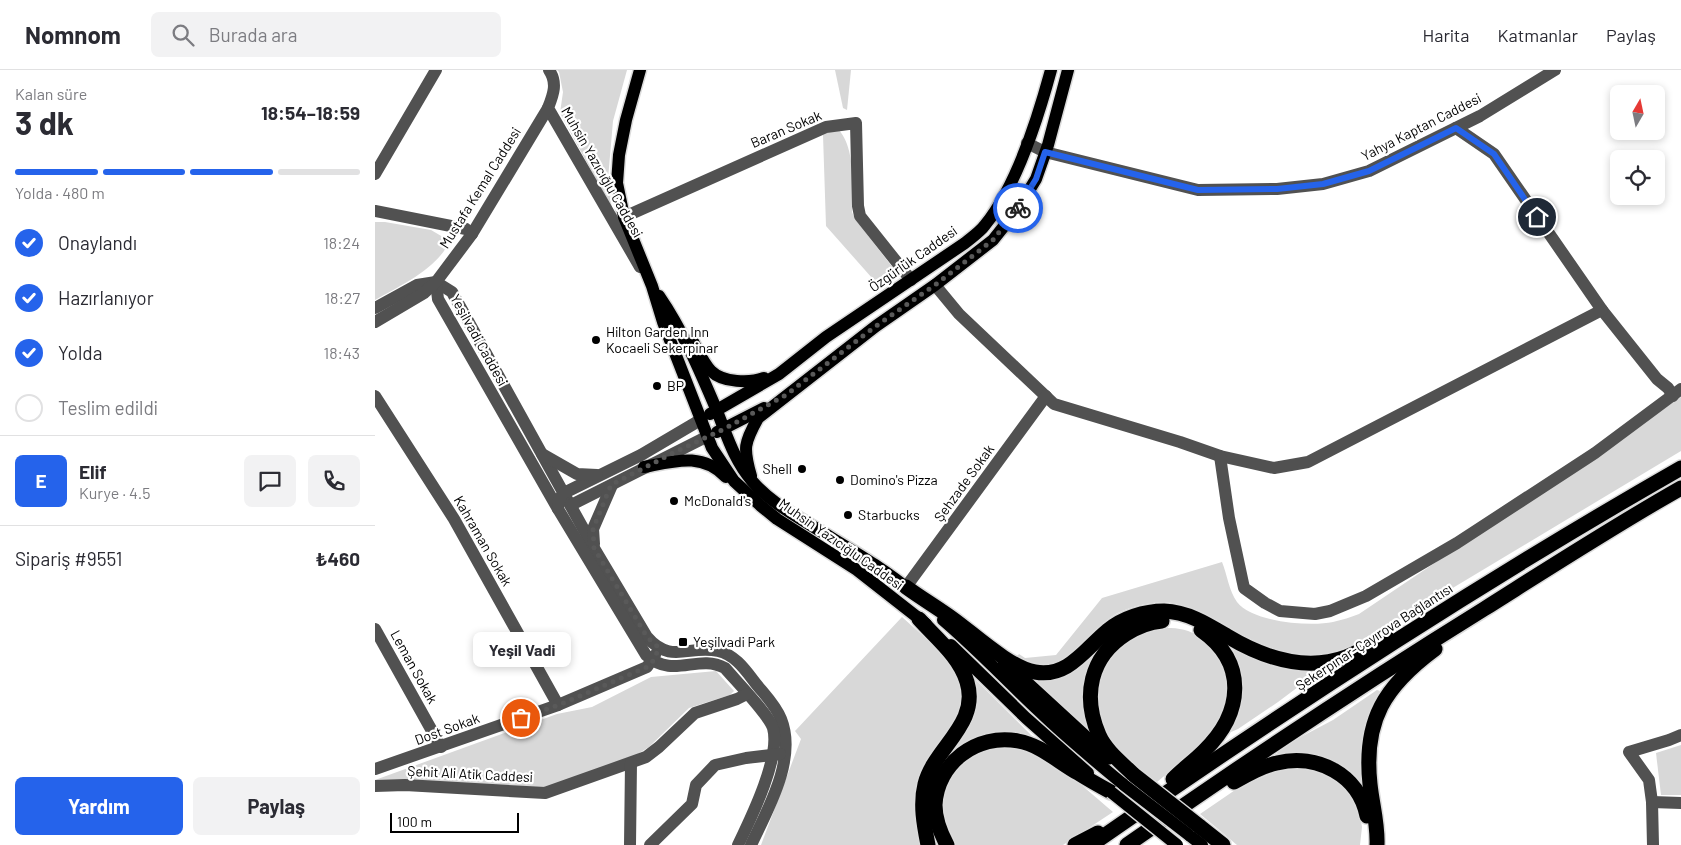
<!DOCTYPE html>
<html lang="tr">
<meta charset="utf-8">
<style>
body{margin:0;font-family:Barlow,sans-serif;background:#f2f2f3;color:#2b2b33;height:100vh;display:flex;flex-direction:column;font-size:19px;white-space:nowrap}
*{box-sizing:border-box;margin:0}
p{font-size:16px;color:#7c7c81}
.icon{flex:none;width:28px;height:28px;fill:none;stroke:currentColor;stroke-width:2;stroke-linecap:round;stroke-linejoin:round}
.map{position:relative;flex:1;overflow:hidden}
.panel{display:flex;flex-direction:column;background:#fff;width:375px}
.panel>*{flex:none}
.needle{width:32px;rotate:9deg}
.fabs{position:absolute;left:1235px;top:15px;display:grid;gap:10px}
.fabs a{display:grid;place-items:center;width:55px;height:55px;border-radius:8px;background:#fff;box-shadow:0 2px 8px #0003;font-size:25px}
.scale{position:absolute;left:15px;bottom:12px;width:129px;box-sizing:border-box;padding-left:5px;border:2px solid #000;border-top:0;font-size:14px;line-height:18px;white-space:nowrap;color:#000;-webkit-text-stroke:4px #fff;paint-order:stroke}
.pin{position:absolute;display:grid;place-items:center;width:42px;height:42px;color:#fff;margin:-21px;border:2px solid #fff;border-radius:50%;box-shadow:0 1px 5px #0007}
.courier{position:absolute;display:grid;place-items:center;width:50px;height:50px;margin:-25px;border:4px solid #2563eb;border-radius:50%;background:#fff;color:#222;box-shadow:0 1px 6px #0007}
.bubble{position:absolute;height:35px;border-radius:8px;background:#fff;box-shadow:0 2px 8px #0003;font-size:16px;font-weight:700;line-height:35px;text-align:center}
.head em{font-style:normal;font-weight:700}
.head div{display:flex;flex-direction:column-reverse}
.head{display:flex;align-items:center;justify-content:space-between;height:85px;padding:0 15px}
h1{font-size:32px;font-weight:700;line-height:38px}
.bar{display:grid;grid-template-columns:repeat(4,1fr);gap:8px 5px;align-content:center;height:60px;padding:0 15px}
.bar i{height:6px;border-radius:4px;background:#e1e1e2}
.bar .active{background:#2563eb}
.bar p{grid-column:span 4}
.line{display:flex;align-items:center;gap:12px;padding:0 15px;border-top:1px solid #e1e1e2}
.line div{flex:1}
.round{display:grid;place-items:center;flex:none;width:52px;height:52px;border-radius:8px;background:#f2f2f3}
ol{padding:0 15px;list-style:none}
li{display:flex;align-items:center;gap:15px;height:55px}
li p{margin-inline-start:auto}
li .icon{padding:5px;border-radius:50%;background:#2563eb;color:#fff;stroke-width:4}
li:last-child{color:#7c7c81}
li i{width:28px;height:28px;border:2px solid #e1e1e2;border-radius:50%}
.action{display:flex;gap:10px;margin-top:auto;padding:10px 15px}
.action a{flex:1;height:58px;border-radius:8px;background:#2563eb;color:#fff;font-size:20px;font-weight:700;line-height:58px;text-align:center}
.action a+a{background:#f2f2f3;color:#2b2b33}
header{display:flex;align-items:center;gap:30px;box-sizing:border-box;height:70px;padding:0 25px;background:#fff;border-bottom:1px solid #e1e1e2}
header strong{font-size:24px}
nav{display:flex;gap:28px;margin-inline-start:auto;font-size:18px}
.search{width:350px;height:45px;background:#f2f2f3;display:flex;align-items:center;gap:12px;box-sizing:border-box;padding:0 18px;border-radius:8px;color:#7c7c81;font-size:19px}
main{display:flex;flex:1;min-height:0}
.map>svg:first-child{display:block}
.green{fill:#d8d8d8}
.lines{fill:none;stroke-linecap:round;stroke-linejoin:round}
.major-casing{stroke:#dbdbdb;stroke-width:15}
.highway-casing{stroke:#dbdbdb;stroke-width:18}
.minor{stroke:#515151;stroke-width:12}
.major{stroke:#000;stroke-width:12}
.highway{stroke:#000;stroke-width:15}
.major-bridge-casing{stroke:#dbdbdb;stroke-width:15;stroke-linecap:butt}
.highway-bridge-casing{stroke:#dbdbdb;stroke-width:18;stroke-linecap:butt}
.major-bridge{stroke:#000;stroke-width:12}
.highway-bridge{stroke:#000;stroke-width:15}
.done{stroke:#595959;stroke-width:5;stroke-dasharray:0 9}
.route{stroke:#2563eb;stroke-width:6}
.poi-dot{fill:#000;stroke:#fff;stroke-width:2}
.labels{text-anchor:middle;stroke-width:4.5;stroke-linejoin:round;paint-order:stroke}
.street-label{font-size:14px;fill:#000;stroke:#fff}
.poi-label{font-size:14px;fill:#000;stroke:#fff;text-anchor:start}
</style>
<header>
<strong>Nomnom</strong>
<div class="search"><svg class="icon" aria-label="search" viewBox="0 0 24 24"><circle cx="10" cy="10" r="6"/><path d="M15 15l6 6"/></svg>Burada ara</div>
<nav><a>Harita</a><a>Katmanlar</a><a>Paylaş</a></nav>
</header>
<main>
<section class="panel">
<div class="head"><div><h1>3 dk</h1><p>Kalan süre</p></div><em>18:54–18:59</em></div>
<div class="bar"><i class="active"></i><i class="active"></i><i class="active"></i><i></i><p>Yolda · 480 m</p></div>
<ol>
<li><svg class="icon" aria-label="check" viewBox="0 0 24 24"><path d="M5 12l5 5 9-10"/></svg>Onaylandı<p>18:24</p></li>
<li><svg class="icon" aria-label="check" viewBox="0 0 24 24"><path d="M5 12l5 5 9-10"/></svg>Hazırlanıyor<p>18:27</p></li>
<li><svg class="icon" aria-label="check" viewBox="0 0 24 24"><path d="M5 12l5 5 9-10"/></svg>Yolda<p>18:43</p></li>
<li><i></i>Teslim edildi</li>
</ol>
<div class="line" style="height:90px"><b class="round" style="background:#2563eb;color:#fff">E</b><div><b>Elif</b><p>Kurye · 4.5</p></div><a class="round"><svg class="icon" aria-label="chat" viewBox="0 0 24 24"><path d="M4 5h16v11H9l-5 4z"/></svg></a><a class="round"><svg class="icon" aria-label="phone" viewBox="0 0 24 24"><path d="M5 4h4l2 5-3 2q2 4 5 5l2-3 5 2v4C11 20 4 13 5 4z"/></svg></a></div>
<div class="line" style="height:65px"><div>Sipariş #9551</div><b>₺460</b></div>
<div class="action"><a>Yardım</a><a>Paylaş</a></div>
</section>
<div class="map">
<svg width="1306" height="775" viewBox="0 0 1306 775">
<rect width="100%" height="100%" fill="#fff"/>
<g class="green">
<path d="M 182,0 L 252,0 L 238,51 L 233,109 L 237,139 L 185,43 L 188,22 L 184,2 Z"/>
<path d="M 460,0 L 476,0 L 472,40 L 468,38 Z"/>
<path d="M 461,59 L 464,60 C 481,80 477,117 477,142 L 480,149 L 522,203 L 505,217 L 451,156 L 448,65 Z"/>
<path d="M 0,152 L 10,152 L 56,160 L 73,170 C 72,173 71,178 69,181 C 53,203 23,217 0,230 Z"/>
<path d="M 1306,327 L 1306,381 L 996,567 C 986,572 975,579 965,581 C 932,591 899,584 870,568 C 856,561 844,552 830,545 C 817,539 802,532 787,532 C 771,533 749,538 736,547 C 699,573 696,611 641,588 L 644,584 L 650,588 L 681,585 L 727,528 L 847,492 C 852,504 854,521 862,532 C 877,552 935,557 958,552 C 967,550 976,547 984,544 Z"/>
<path d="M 527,547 L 575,590 L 588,619 L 587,642 L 542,729 L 541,750 L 546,775 L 386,775 L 426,669 L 420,661 Z"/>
<path d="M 787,558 C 799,558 811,558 821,565 C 827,568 843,582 846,588 C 859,611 851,644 836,664 C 821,682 800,697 782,712 C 760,696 742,683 727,659 C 723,652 723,641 722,633 C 720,590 747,566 787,558 Z"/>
<path d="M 729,571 L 723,581 L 719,668 L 653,607 Z"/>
<path d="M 857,576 C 888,591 903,598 938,600 L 943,602 L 903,632 L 863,659 L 856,662 L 867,619 L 865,601 Z"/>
<path d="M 341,601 L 359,621 L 355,625 L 314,638 L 274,677 L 261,685 L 171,719 L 0,710 L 182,644 L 217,637 L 276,607 Z"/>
<path d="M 598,607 L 662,671 L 644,666 L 569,691 Z"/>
<path d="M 1002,620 L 1005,621 C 995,642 989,662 986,686 L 988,686 L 991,722 L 919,685 L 902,685 L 903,679 L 958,650 Z"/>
<path d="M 1306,675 L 1306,725 L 1286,725 L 1281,683 Z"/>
<path d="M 632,676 C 638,677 645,678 651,680 C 683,692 712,720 738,742 L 688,775 L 581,775 C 563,747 563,719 587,694 C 592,689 599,683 605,680 C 612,676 624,677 632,676 Z"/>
<path d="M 915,696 L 947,700 L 970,717 L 984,739 L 987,757 L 985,775 L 862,775 L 825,744 L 866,716 L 901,701 L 901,699 Z"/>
</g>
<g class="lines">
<g class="major-casing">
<g id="major">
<path d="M 265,0 L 251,50 L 244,85 L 242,113 L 249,147 L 277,216 L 288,252 L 337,378 L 359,411 L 386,436 L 402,449 L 482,500 L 551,554"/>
<path d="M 284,226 C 308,261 325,301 342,341 C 352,366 359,390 377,411 C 392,429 414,442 434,454 C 469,476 506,496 538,523"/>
<path d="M 317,270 C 322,279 329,294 336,301 C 348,313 375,313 389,308"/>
<path d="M 335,344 L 404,304 L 451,267 L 590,173 C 597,167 605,162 610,155 C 642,116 663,48 676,0"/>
<path d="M 342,362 L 389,338"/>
<path d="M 269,397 C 300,391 327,382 351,407"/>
<path d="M 376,406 C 368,378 369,373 383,348 L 501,256 L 560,215 L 618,170 L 642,140 L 661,109 L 673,75 L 693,0"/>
<path d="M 568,550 C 602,579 632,611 665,642 C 692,668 720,691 749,715"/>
<path d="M 576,575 L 651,648 L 713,703"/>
<path d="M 814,765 L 827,775"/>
</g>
</g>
<g class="highway-casing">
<g id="highway">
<path d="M 531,517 C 546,528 563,538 578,549 C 599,564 635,598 660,602 C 693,608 710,579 732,561 C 747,548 770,541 789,541 C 813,542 832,554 852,566 C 887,587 930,602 971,587 C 985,582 998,573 1011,566"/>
<path d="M 544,549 C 561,568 585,587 592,612 C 605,654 559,678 550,714 C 545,734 549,755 553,775"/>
<path d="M 630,594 L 717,674 L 734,687"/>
<path d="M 759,705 C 747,693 731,681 724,665 C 707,626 715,587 751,564 C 762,557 775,552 787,551"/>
<path d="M 798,709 C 808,699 819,691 829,681 C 868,643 873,593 826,560"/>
<path d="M 859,712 C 873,704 887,696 902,693 C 942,683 984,705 992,746"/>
<path d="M 824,756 L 848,775"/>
<path d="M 572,775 C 565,762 560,750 560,735 C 562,693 602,663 643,671 C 666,675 683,692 703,703 C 714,710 725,716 736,722"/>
<path d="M 700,775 L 723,763"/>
<path d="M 716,775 C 908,641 1103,514 1306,398"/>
<path d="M 752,775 C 869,693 988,614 1109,539 C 1174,498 1239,456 1306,418"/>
<path d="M 1002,775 C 1003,754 997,734 995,714 C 988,650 1010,616 1060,579"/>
</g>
</g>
<g class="minor">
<path d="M 174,0 C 183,13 178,25 173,38 L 265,197"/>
<path d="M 1081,58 L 1119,84 L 1227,240 L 1282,309 L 1293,318 L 1298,326"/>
<path d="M 652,73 L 670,82 L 823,120 L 902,119 L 948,114 L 994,101 L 1105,46 L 1180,0"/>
<path d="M 0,104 L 61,0"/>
<path d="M 0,141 L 91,159 L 97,164"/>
<path d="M 249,147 L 451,57 L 481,53 L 483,136 L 485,146 L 536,210"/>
<path d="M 61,212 L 77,222 L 219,478 L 272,567 C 296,595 315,574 343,581 C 361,585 371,601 382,615 C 391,626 401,636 406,649 C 422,689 393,739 376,775"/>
<path d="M 61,212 L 63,229 L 183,439"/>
<path d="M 560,215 L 584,244 L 679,334 L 805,372 L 845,386 L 899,398 L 933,392 L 1227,240"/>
<path d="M 0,238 L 42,215 L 61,212"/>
<path d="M 0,252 L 49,223 L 61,212 L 97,164 L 173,38"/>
<path d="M 0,326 L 79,449 L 183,635"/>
<path d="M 327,349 L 266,385 L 189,423 L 184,429 L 183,439 L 271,585 C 299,610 322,583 350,598 C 361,611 394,645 398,658 C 406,687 376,748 363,775"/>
<path d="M 167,384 L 202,404 L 222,405"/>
<path d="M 845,386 L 854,448 L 869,518 L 890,533 L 905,541 L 940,544 L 955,541 L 991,526 L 1082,473 L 1220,383 L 1306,319"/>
<path d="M 196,435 L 333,366"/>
<path d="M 219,474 L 218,459 L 237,415"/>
<path d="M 531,517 L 671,326"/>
<path d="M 0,559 L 66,677"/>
<path d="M 0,699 L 183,635 L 272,597 L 280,585"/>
<path d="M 0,716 L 30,715 L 170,723 L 271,687 L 284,677 L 320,643 L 362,629 L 372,624"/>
<path d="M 1277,732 L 1306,733"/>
<path d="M 255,775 L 256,693"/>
<path d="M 275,775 L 317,734 L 321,715 L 340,695 L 371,688 L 405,684"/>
<path d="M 1278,775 L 1277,732 L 1274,710 L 1254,682 L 1294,670 L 1306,665"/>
</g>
<use href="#major" class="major"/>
<use href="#highway" class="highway"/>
<g class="major-bridge-casing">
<g id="major-bridge">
<path d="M 749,715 L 814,765"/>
<path d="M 736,722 L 802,775"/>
</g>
</g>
<g class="highway-bridge-casing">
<path id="highway-bridge" d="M 759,705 L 824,756"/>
</g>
<use href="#major-bridge" class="major-bridge"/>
<use href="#highway-bridge" class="highway-bridge"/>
</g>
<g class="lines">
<path class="done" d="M 146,648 L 184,635 L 272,597 L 278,591 L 284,578 L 272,567 L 219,478 L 218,459 L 236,415 L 300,382 L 349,359 L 411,325 L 501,256 L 560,215 L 618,170 L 643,138"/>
<path class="route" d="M 643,138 L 661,109 L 670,82 L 823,120 L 902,119 L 948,114 L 994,101 L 1081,58 L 1119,84 L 1162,147"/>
</g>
<g class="poi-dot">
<circle cx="221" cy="270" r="5"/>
<circle cx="282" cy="316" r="5"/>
<circle cx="427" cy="399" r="5"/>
<circle cx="465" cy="410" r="5"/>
<circle cx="299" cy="431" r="5"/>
<circle cx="473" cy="445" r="5"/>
<rect x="303" y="567" width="10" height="10" rx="2.5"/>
</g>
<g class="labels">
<g class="street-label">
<text transform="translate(1046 57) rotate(-27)" y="5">Yahya Kaptan Caddesi</text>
<text transform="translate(411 59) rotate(-23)" y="5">Baran Sokak</text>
<text transform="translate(227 102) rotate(60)" y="5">Muhsin Yazıcığlu Caddesi</text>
<text transform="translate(105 118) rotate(-58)" y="5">Mustafa Kemal Caddesi</text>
<text transform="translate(538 189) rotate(-35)" y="5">Özgürlük Caddesi</text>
<text transform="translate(104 270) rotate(61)" y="5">Yeşilvadi Caddesi</text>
<text transform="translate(589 413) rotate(-54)" y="5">Şehzade Sokak</text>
<text transform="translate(108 471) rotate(60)" y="5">Kahraman Sokak</text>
<text transform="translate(466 474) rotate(35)" y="5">Muhsin Yazıcığlu Caddesi</text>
<text transform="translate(999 567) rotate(-33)" y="5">Şekerpınar-Çayırova Bağlantısı</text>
<text transform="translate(39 597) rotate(61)" y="5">Leman Sokak</text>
<text transform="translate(72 659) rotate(-20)" y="5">Dost Sokak</text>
<text transform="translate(95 704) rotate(3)" y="5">Şehit Ali Atik Caddesi</text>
</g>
<g class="poi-label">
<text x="231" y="267">Hilton Garden Inn<tspan x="231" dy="16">Kocaeli Sekerpinar</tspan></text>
<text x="292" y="321">BP</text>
<text x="417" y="404" text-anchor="end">Shell</text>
<text x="475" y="415">Domino's Pizza</text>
<text x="309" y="436">McDonald's</text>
<text x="483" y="450">Starbucks</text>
<text x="318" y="577">Yeşilvadi Park</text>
</g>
</g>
</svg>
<div class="fabs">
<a><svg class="needle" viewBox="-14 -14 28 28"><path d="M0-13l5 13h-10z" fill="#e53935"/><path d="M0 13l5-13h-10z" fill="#7c7c81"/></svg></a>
<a><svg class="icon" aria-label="locate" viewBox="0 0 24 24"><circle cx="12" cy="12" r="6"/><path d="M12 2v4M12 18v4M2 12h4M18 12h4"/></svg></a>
</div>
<div class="scale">100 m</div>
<div class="pin" style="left:146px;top:648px;background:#ea580c"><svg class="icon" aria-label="bag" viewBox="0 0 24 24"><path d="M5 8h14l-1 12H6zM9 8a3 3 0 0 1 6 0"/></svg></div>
<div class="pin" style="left:1162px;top:147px;background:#1f2937"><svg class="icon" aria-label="home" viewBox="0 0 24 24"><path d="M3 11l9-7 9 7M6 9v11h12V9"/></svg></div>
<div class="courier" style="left:643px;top:138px"><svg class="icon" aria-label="bike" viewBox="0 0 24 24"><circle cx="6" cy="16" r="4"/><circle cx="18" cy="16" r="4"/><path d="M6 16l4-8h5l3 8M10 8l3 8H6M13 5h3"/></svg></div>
<div class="bubble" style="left:98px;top:562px;width:98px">Yeşil Vadi</div>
</div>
</main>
